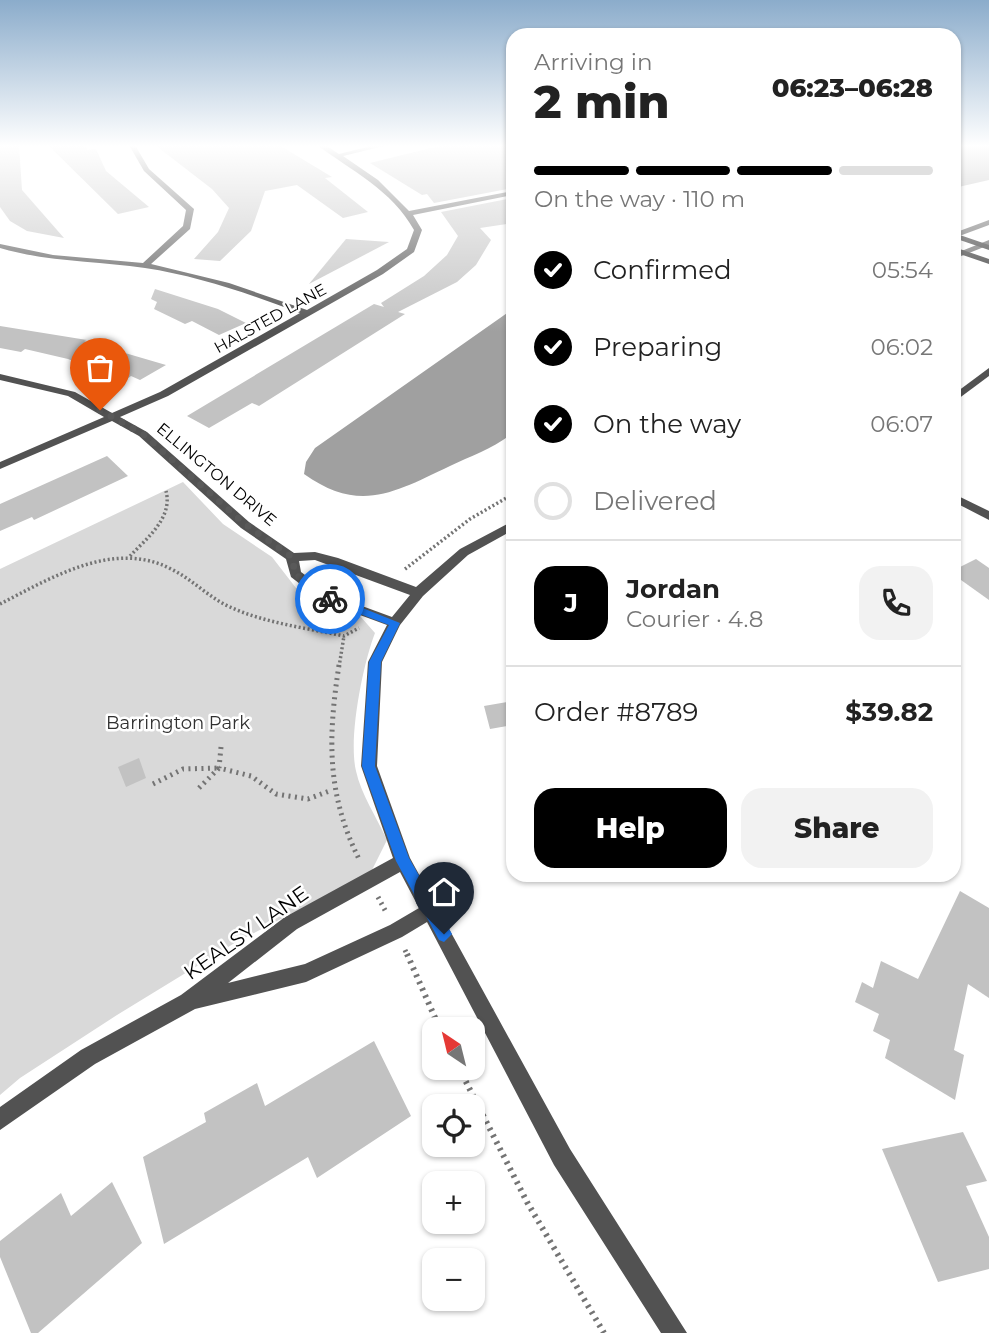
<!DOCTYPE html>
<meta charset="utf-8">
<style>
body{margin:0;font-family:Montserrat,sans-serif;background:#f2f2f2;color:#222;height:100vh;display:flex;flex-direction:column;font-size:26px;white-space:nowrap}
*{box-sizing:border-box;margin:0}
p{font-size:23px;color:#767676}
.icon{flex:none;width:38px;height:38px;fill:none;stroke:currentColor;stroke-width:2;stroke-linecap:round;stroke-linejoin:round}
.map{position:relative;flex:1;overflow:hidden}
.sheet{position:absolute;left:506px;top:28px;width:455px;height:854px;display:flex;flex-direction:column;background:#fff;border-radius:21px;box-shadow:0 2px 5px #0004}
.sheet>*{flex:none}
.needle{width:46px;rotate:325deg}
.controls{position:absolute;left:422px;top:1017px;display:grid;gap:14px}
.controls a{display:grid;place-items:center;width:63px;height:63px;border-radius:14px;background:#fff;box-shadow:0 2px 5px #0004;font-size:35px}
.pin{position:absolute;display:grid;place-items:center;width:60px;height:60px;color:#fff;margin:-72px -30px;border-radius:50% 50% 50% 0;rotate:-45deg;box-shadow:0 0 7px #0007}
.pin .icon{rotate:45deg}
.courier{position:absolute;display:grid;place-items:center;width:70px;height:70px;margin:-35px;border:5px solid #1a73e8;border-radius:50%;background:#fff;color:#222;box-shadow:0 2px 9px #0007}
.headline em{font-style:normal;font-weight:800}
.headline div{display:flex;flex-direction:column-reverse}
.headline{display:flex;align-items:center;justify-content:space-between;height:119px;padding:0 28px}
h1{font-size:46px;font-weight:800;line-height:52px}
.bar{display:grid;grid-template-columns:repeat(4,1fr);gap:10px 7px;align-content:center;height:84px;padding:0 28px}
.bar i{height:9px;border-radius:5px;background:#e0e0e0}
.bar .current{background:#000}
.bar p{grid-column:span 4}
.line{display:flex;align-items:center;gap:18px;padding:0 28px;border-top:2px solid #e0e0e0}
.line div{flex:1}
.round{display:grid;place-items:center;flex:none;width:74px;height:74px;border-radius:21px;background:#f2f2f2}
ol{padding:0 28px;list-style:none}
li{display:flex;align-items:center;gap:21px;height:77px}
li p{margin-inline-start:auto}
li .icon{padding:7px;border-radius:50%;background:#000;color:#fff;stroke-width:4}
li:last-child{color:#767676}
li i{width:38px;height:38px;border:4px solid #e0e0e0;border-radius:50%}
.primary-button{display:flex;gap:14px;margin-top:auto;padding:14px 28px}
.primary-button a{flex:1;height:80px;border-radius:21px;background:#000;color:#fff;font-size:28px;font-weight:800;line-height:80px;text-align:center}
.primary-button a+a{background:#f2f2f2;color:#222}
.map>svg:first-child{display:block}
.green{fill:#d9d9d9}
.water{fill:#a0a0a0}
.building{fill:#c2c2c2}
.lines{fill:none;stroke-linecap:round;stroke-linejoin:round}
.path-far2{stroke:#747474;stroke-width:3.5;stroke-dasharray:2 2.5;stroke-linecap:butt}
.path-far1{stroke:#747474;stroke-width:5;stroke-dasharray:2 4.5;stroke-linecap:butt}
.path{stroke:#747474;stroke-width:6;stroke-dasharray:2.5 5;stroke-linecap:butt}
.street{fill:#525252;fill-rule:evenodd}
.secondary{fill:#1f1f1f;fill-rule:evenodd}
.route{fill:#1a73e8}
.done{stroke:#595959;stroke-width:7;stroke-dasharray:0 12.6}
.labels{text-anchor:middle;stroke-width:5;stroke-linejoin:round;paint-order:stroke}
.far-street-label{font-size:16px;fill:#000;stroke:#fff}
.park-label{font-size:18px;fill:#303030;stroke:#fff}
.near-street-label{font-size:21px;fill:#000;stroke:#fff}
</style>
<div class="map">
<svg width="989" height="1333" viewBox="0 0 989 1333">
<rect width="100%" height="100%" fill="#fff"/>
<path class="green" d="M 183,482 L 223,524 L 272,557 L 296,588 L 360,616 L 375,633 C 363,664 348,738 356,771 C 361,794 377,818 387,840 L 371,872 L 233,944 L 117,1015 L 20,1078 L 0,1095 L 0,569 Z"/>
<g class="water">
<path d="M 954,145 L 989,145 L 989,180 L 954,188 Z"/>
<path d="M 513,309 L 513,433 C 494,448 471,456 450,466 C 395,492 360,514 304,474 L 306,462 L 315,448 Z"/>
</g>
<g class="building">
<path d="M 0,145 L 19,145 L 22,190 L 64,238 L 27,231 L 10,221 L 0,207 Z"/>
<path d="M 48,145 L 86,145 L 87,150 L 96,149 L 106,171 L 149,207 L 118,214 Z"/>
<path d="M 155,145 L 279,145 L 332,177 L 325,178 L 368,212 L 343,218 L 297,185 L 265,191 L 251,231 L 220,261 L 194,259 L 218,232 L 229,208 L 212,189 Z"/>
<path d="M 443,145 L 513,145 L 513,188 L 434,203 L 427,194 L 422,195 L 370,163 Z"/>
<path d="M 513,198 L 513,223 L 480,228 L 491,240 L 476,265 L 457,282 L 398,312 L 405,314 L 259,406 L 252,403 L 209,428 L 187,416 L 374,304 L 384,307 L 381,303 L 424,276 L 447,255 L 458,236 L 441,212 Z"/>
<path d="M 346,239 L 389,242 L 309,284 Z"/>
<path d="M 155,289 L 218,309 L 246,323 L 219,335 L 192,321 L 185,324 L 154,309 L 157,302 L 151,299 Z"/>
<path d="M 0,326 L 87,340 L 84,341 L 166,365 L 140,380 L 131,376 L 124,381 L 68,359 L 25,349 L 21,352 L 0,348 Z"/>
<path d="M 107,456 L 128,476 L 34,520 L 32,517 L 0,531 L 0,504 Z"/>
<path d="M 976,559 L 989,568 L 989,600 L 954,575 L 954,570 Z"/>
<path d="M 513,701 L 513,725 L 490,729 L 484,706 Z"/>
<path d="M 139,758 L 146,778 L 126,787 L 118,767 Z"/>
<path d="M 960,891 L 989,908 L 989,998 L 968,984 L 954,1050 L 964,1055 L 955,1100 L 885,1058 L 890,1040 L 873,1031 L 879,1014 L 855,1002 L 862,982 L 873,988 L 881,961 L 918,979 Z"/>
<path d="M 374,1041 L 411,1116 L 317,1178 L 308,1157 L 164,1244 L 143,1157 L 206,1122 L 204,1113 L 257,1083 L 265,1106 Z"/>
<path d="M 963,1132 L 987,1181 L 966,1186 L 989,1237 L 989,1269 L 938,1282 L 882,1149 Z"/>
<path d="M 112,1182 L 142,1243 L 38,1333 L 31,1333 L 0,1257 L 0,1241 L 61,1193 L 71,1216 Z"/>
</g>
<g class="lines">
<g class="path-far2">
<path d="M 130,556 C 147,538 173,518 166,491"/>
<path d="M 405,569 L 470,519 L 513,494"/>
<path d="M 0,604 C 51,578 114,539 171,569 C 192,579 208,597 230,607 C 265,623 306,628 344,636 L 359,628"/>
<path d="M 339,667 L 344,636"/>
</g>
<g class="path-far1">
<path d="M 339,665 C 328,737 326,794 360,861"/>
<path d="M 221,747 L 219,768 L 251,776 L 276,794 L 308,799 L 332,790"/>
<path d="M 153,784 L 183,769 L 219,768"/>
<path d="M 199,788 L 219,768"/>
<path d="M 378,897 L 387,914"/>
<path d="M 405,950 L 408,956"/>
</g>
<g class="path">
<path d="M 407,954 L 440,1029"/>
<path d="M 459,1068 L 527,1202 L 604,1333"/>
</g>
<g class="street">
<path d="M 129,145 L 135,145 L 149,169 L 194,209 L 190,229 L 151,264 L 229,283 L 307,310 L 377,270 L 407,249 L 414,230 C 392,190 352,171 317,145 L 325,145 L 339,154 L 375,145 L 388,145 L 343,156 L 378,180 L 409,211 L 513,191 L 513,195 L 413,215 L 422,230 L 414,252 L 383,274 L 168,396 L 120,417 L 147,432 L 249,522 L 294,553 L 315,552 L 338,558 L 416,587 L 460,549 L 513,521 L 513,530 L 468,555 L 423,596 L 400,625 L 382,662 L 377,766 L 410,858 L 570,1149 L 687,1333 L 661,1333 L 554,1165 L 427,922 L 402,937 L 306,982 L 195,1009 L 95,1064 L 0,1130 L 0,1107 L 81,1050 L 181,995 L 285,917 L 393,858 L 361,766 L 368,662 L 387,625 L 322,601 L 291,577 L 286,559 L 241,528 L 139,436 L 112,421 L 0,469 L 0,462 L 104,417 L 68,396 L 0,380 L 0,374 L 75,392 L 112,413 L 160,392 L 300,313 C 250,294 198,276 145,268 C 96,261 48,262 0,248 L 0,244 L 53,255 L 143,263 L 183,226 L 186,210 L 144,171 ZM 315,560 L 410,595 L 392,617 L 332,595 L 301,572 L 299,561 ZM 400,872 L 419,908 L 390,925 L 305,964 L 228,983 L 297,929 Z"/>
<path d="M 989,220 L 989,225 L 954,238 L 954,233 Z"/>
<path d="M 989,240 L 989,245 L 954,259 L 954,254 Z"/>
<path d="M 989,368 L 989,376 L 954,402 L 954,394 Z"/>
<path d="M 954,494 L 989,511 L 989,520 L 954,502 Z"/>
</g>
<g class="secondary">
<path d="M 954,233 L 989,245 L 989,250 L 954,238 Z"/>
<path d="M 954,247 L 989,259 L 989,264 L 954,252 Z"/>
</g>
</g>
<linearGradient id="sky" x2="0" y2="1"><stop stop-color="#8baccb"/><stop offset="0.44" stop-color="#fff"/><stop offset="1" stop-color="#fff" stop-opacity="0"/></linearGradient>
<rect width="989" height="332" fill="url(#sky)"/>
<path class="route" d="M 330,595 L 400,623 L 381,662 L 375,766 L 409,858 L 452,934 L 444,942 L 439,940 L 396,861 L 362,766 L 369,662 L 389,625 L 326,601 L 324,599 Z"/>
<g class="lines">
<path class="done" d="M 100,410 L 143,434 L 245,524 L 292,557 L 295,574 L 330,599"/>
</g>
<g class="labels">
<g class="far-street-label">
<text transform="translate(270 318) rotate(-29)" y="6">HALSTED LANE</text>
<text transform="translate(217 474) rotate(40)" y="6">ELLINGTON DRIVE</text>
</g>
<g class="park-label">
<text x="178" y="729">Barrington Park</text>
</g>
<g class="near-street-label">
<text transform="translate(246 933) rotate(-35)" y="7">KEALSY LANE</text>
</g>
</g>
</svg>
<div class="controls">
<a><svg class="needle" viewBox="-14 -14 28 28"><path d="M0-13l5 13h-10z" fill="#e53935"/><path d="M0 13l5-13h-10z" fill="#767676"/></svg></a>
<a><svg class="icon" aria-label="locate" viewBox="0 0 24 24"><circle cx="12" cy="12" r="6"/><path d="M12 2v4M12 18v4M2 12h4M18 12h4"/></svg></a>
<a>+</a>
<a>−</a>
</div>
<div class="pin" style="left:100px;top:410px;background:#ea580c"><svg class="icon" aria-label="bag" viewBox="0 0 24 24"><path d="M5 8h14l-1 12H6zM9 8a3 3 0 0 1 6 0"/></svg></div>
<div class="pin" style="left:444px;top:934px;background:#1f2937"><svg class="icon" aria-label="home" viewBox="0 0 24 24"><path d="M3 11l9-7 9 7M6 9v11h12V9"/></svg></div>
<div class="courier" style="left:330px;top:599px"><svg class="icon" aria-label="bike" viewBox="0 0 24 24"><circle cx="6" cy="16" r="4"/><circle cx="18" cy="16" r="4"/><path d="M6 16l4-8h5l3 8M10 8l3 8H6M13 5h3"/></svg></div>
<section class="sheet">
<div class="headline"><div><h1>2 min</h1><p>Arriving in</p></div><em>06:23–06:28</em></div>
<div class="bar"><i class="current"></i><i class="current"></i><i class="current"></i><i></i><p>On the way · 110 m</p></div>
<ol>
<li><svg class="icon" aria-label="check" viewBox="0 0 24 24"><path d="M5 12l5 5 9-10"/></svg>Confirmed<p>05:54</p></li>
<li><svg class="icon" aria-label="check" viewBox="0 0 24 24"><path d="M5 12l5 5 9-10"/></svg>Preparing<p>06:02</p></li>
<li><svg class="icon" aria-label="check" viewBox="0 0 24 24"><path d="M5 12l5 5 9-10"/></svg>On the way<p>06:07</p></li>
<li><i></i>Delivered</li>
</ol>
<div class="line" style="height:126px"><b class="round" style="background:#000;color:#fff">J</b><div><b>Jordan</b><p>Courier · 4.8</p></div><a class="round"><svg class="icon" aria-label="phone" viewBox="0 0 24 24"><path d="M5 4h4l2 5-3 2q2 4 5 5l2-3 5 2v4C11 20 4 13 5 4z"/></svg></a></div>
<div class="line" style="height:91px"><div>Order #8789</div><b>$39.82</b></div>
<div class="primary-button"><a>Help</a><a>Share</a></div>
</section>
</div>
